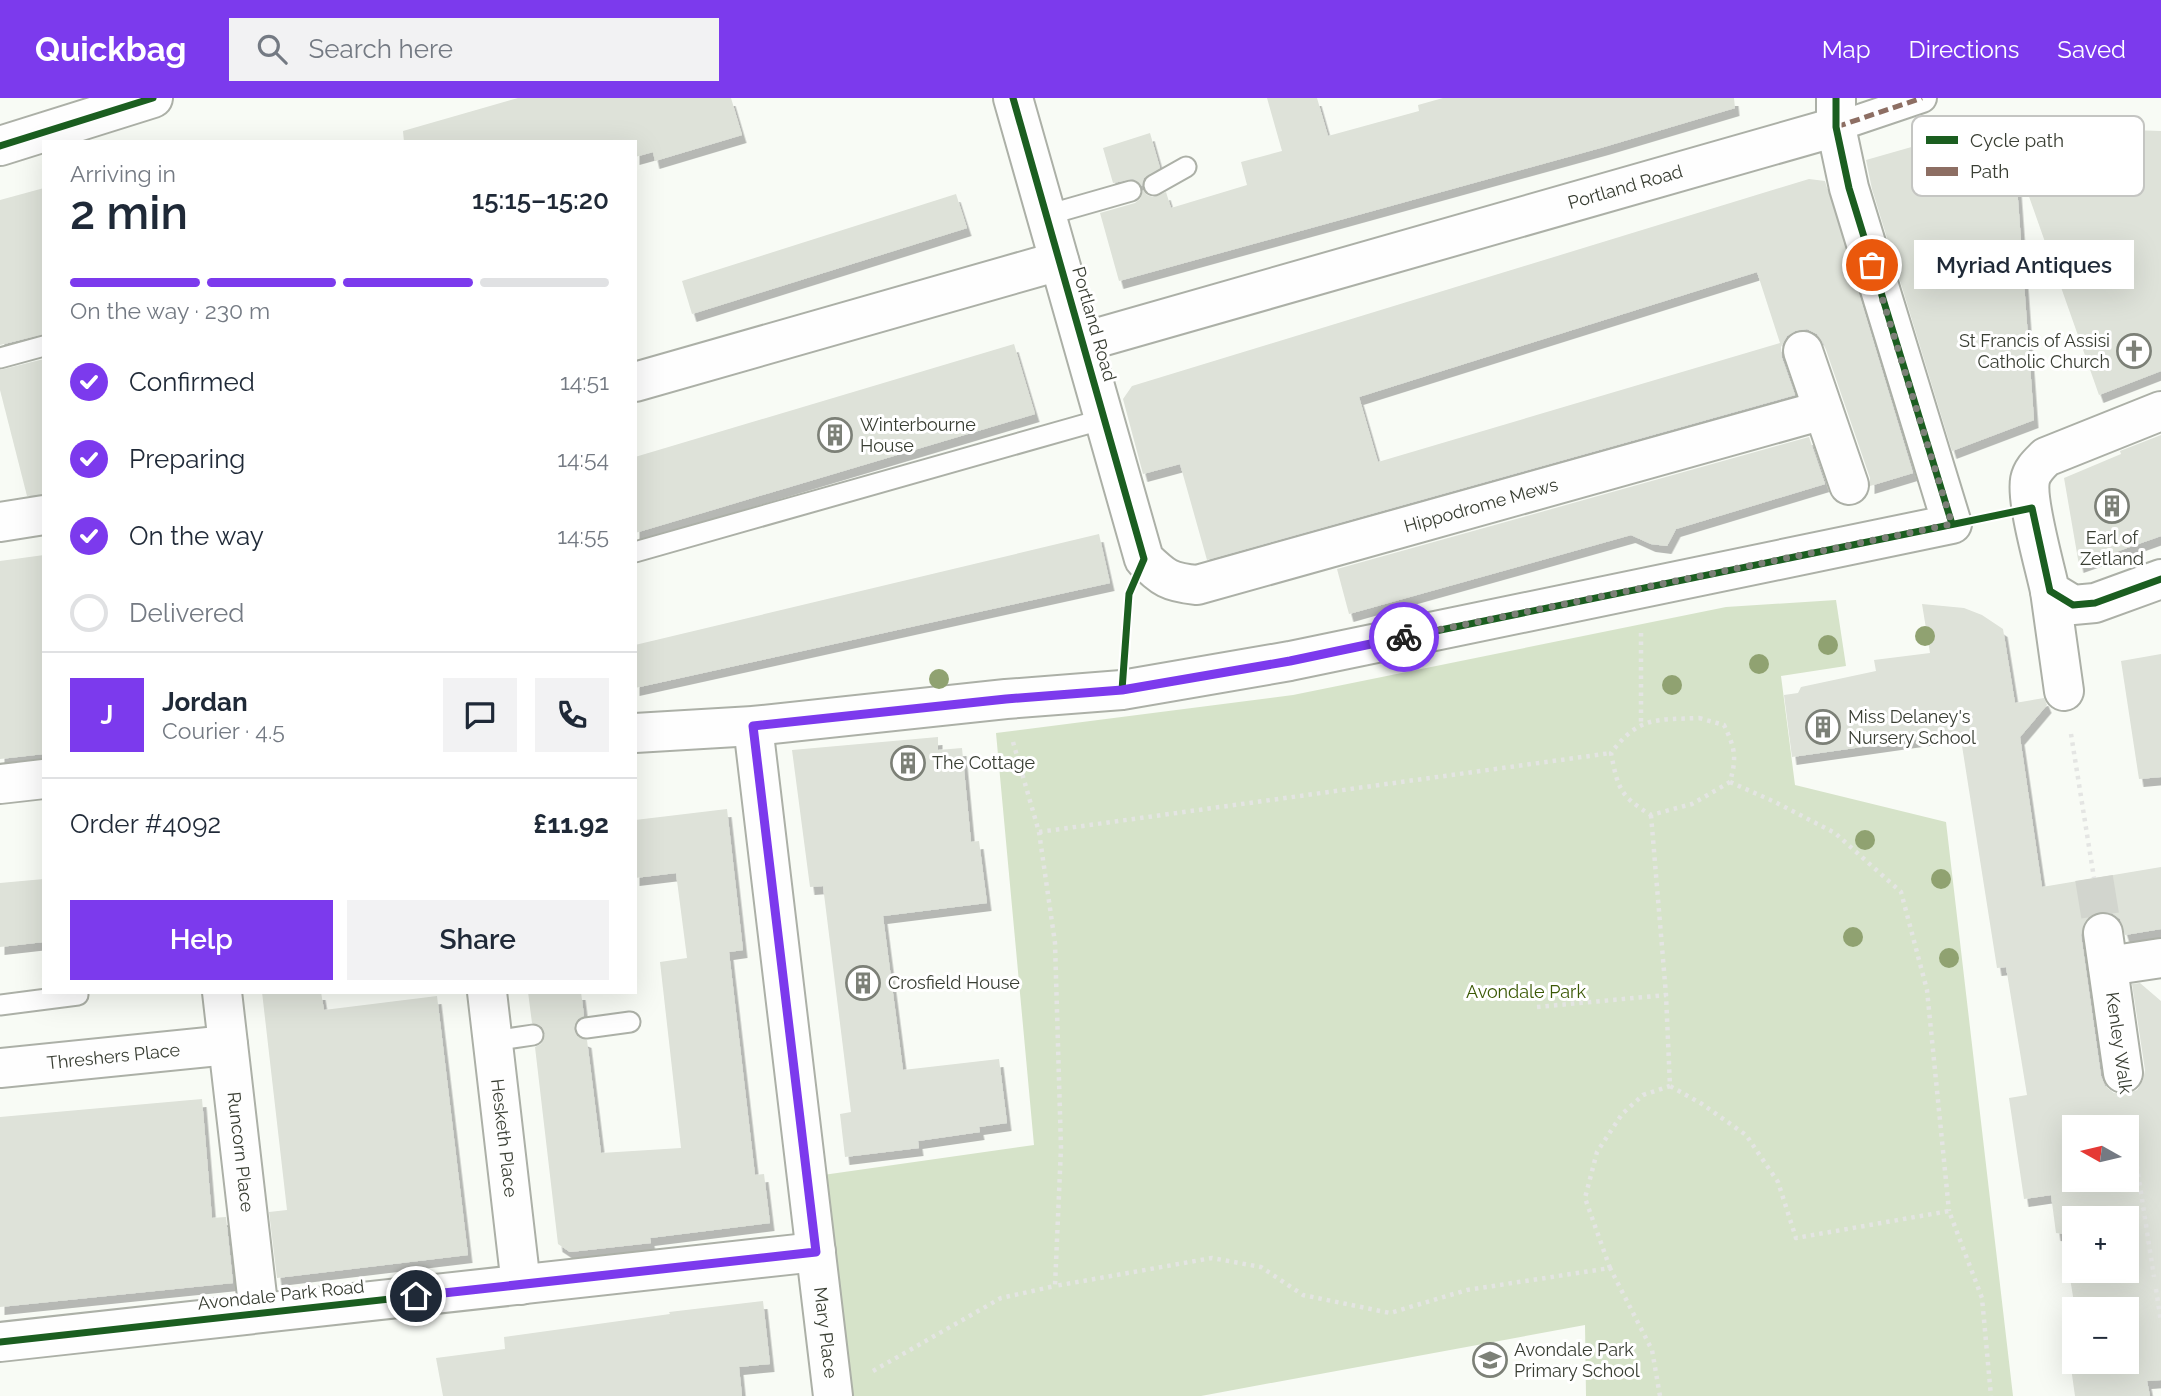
<!DOCTYPE html>
<meta charset="utf-8">
<style>
body{margin:0;font-family:Raleway,sans-serif;background:#f2f2f3;color:#1f2937;height:100vh;display:flex;flex-direction:column;font-size:26px;white-space:nowrap}
*{box-sizing:border-box;margin:0}
p{font-size:23px;color:#747a83}
.icon{flex:none;width:38px;height:38px;fill:none;stroke:currentColor;stroke-width:2;stroke-linecap:round;stroke-linejoin:round}
.map{position:relative;flex:1;overflow:hidden}
.panel{position:absolute;left:42px;top:42px;width:595px;height:854px;display:flex;flex-direction:column;background:#fff;border-radius:0px;box-shadow:0 7px 28px #0002}
.panel>*{flex:none}
.needle{width:46px;rotate:278deg}
.fabs{position:absolute;left:2062px;top:1017px;display:grid;gap:14px}
.fabs a{display:grid;place-items:center;width:77px;height:77px;border-radius:0px;background:#fff;box-shadow:0 7px 28px #0002;font-size:35px}
.pin{position:absolute;display:grid;place-items:center;width:60px;height:60px;color:#fff;margin:-30px;border:4px solid #fff;border-radius:50%;box-shadow:0 2px 7px #0007}
.courier{position:absolute;display:grid;place-items:center;width:70px;height:70px;margin:-35px;border:5px solid #7c3aed;border-radius:50%;background:#fff;color:#222;box-shadow:0 2px 9px #0007}
.bubble{position:absolute;height:49px;border-radius:0px;background:#fff;box-shadow:0 7px 28px #0002;font-size:23px;font-weight:600;line-height:49px;text-align:center}
.headline em{font-style:normal;font-weight:600}
.headline div{display:flex;flex-direction:column-reverse}
.headline{display:flex;align-items:center;justify-content:space-between;height:119px;padding:0 28px}
h1{font-size:46px;font-weight:600;line-height:52px}
.bar{display:grid;grid-template-columns:repeat(4,1fr);gap:10px 7px;align-content:center;height:84px;padding:0 28px}
.bar i{height:9px;border-radius:5px;background:#e0e1e3}
.bar .selected{background:#7c3aed}
.bar p{grid-column:span 4}
.line{display:flex;align-items:center;gap:18px;padding:0 28px;border-top:2px solid #e0e1e3}
.line div{flex:1}
.round{display:grid;place-items:center;flex:none;width:74px;height:74px;border-radius:0px;background:#f2f2f3}
ol{padding:0 28px;list-style:none}
li{display:flex;align-items:center;gap:21px;height:77px}
li p{margin-inline-start:auto}
li .icon{padding:7px;border-radius:50%;background:#7c3aed;color:#fff;stroke-width:4}
li:last-child{color:#747a83}
li i{width:38px;height:38px;border:4px solid #e0e1e3;border-radius:50%}
.button{display:flex;gap:14px;margin-top:auto;padding:14px 28px}
.button a{flex:1;height:80px;border-radius:0px;background:#7c3aed;color:#fff;font-size:28px;font-weight:600;line-height:80px;text-align:center}
.button a+a{background:#f2f2f3;color:#1f2937}
header{display:flex;align-items:center;gap:42px;box-sizing:border-box;height:98px;padding:0 35px;background:#7c3aed;color:#fff}
header strong{font-size:33px}
nav{display:flex;gap:38px;margin-inline-start:auto;font-size:24px}
.search{width:490px;height:63px;background:#f2f2f3;display:flex;align-items:center;gap:18px;box-sizing:border-box;padding:0 24px;border-radius:0px;color:#747a83;font-size:26px}
.map>svg:first-child{display:block}
.green{fill:#d6e3c9}
.building{fill:#dee2d9;fill-rule:evenodd;filter:url(#shadow)}
.lines{fill:none;stroke-linecap:round;stroke-linejoin:round}
.minor-tunnel{stroke:#d2d5ce;stroke-width:38;stroke-dasharray:38 19;stroke-linecap:butt}
.service-casing{stroke:#acb0a7;stroke-width:23}
.pedestrian-casing{stroke:#acb0a7;stroke-width:32}
.minor-casing{stroke:#acb0a7;stroke-width:42}
.path{stroke:#e4e5e3;stroke-width:4.5;stroke-dasharray:3.5 5;stroke-linecap:butt}
.service{stroke:#fefefe;stroke-width:19}
.pedestrian{stroke:#fefefe;stroke-width:28}
.minor{stroke:#fefefe;stroke-width:38}
.quiet{stroke:#8d6e63;stroke-width:5;stroke-dasharray:10 5;stroke-linecap:butt}
.cycleway-casing{stroke:#fff;stroke-width:11}
.cycleway{stroke:#1b5e20;stroke-width:7}
.tree{fill:#90a271}
.done{stroke:#7c8077;stroke-width:7;stroke-dasharray:0 12.6}
.route{stroke:#7c3aed;stroke-width:9}
.labels{text-anchor:middle;stroke-width:6;stroke-linejoin:round;paint-order:stroke}
.street-label{font-size:18px;fill:#393e33;stroke:#fff}
.poi-label{font-size:18px;fill:#393e33;stroke:#fff;text-anchor:start}
.park-label{font-size:18px;fill:#3b5905;stroke:#fff}
.key{fill:#fff;stroke:#c4c5c2;stroke-width:2}
.key-label{font-size:19px;fill:#393e33}
</style>
<header>
<strong>Quickbag</strong>
<div class="search"><svg class="icon" aria-label="search" viewBox="0 0 24 24"><circle cx="10" cy="10" r="6"/><path d="M15 15l6 6"/></svg>Search here</div>
<nav><a>Map</a><a>Directions</a><a>Saved</a></nav>
</header>
<div class="map">
<svg width="2161" height="1298" viewBox="0 0 2161 1298">
<defs>
<filter id="shadow"><feDropShadow dx="4.5" dy="8" stdDeviation="0" flood-color="#0004"/></filter>
</defs>
<rect width="100%" height="100%" fill="#f8fbf5"/>
<path class="green" d="M 1836,502 L 1846,568 L 1781,578 L 1795,687 L 1946,724 L 2013,1298 L 1586,1298 L 1585,1227 L 1201,1298 L 850,1298 L 823,1077 L 1034,1047 L 996,635 L 1293,597 L 1726,509 Z"/>
<g class="building">
<path d="M 518,0 L 731,0 L 742,37 L 655,63 L 653,54 L 635,59 L 635,44 L 404,44 L 403,33 Z"/>
<path d="M 1267,0 L 1317,0 L 1328,38 L 1419,13 L 1418,7 L 1443,0 L 1734,0 L 1735,10 L 1604,49 L 1119,183 L 1100,115 L 1135,105 L 1140,101 L 1143,92 L 1147,97 L 1153,99 L 1166,94 L 1171,110 L 1247,87 L 1241,64 L 1282,53 Z"/>
<path d="M 2102,31 L 2161,33 L 2161,273 L 2099,297 L 2020,73 L 2016,74 L 2034,322 L 1952,353 L 1872,91 L 1866,62 L 1922,46 L 1960,39 L 1988,35 Z"/>
<path d="M 1150,35 L 1160,70 L 1144,80 L 1142,88 L 1133,81 L 1113,85 L 1103,50 Z"/>
<path d="M 1809,81 L 1825,83 L 1913,375 L 1870,388 L 1870,380 L 1824,246 L 1817,236 L 1807,231 L 1795,233 L 1787,238 L 1781,249 L 1782,260 L 1795,297 L 1207,462 L 1180,366 L 1143,376 L 1123,301 L 1132,288 ZM 1757,174 L 1780,245 L 1378,364 L 1359,299 Z"/>
<path d="M 44,90 L 44,236 L 0,247 L 0,102 Z"/>
<path d="M 956,96 L 967,130 L 692,216 L 682,183 Z"/>
<path d="M 1014,246 L 1035,316 L 635,435 L 635,359 Z"/>
<path d="M 44,261 L 44,396 L 27,398 L 0,292 L 0,272 Z"/>
<path d="M 2161,337 L 2161,438 L 2079,467 L 2064,380 L 2121,356 L 2120,353 Z"/>
<path d="M 1809,339 L 1825,386 L 1676,431 L 1667,448 L 1651,446 L 1631,437 L 1349,516 L 1337,471 Z"/>
<path d="M 1099,436 L 1110,485 L 635,590 L 635,547 Z"/>
<path d="M 44,457 L 44,656 L 0,661 L 0,463 Z"/>
<path d="M 1922,506 L 1964,510 L 1982,517 L 2003,531 L 2015,605 L 2044,600 L 2047,607 L 2020,639 L 2042,789 L 2161,769 L 2161,831 L 2125,837 L 2120,821 L 2112,815 L 2101,813 L 2089,818 L 2083,828 L 2081,837 L 2101,978 L 2105,988 L 2114,995 L 2127,996 L 2137,992 L 2143,982 L 2145,972 L 2132,886 L 2140,885 L 2161,903 L 2161,1282 L 2147,1283 L 2150,1298 L 2075,1298 L 2065,1227 L 2074,1226 L 2074,1264 L 2126,1264 L 2126,1211 L 2075,1211 L 2063,1136 L 2056,1135 L 2051,1097 L 2024,1101 L 2009,1000 L 2027,997 L 2006,869 L 1997,870 L 1960,635 L 1792,659 L 1784,597 L 1798,595 L 1801,589 L 1876,573 L 1874,562 L 1930,555 ZM 2074,1029 L 2126,1029 L 2126,1082 L 2074,1082 ZM 2074,1120 L 2126,1120 L 2126,1172 L 2074,1172 Z"/>
<path d="M 2161,556 L 2161,679 L 2139,681 L 2121,563 Z"/>
<path d="M 938,639 L 938,652 L 962,650 L 971,744 L 979,743 L 987,805 L 883,818 L 903,972 L 999,961 L 1007,1025 L 979,1029 L 980,1034 L 918,1043 L 919,1050 L 845,1059 L 840,1016 L 851,1014 L 823,788 L 810,789 L 792,652 Z"/>
<path d="M 727,711 L 743,852 L 729,854 L 755,1077 L 764,1076 L 770,1125 L 650,1140 L 651,1145 L 570,1154 L 558,1146 L 535,949 L 541,946 L 545,936 L 542,929 L 532,925 L 528,894 L 581,894 L 584,918 L 578,921 L 574,931 L 577,938 L 587,942 L 601,1055 L 681,1050 L 660,864 L 687,860 L 676,775 L 635,780 L 635,722 Z"/>
<path d="M 44,781 L 44,844 L 0,849 L 0,785 Z"/>
<path d="M 262,894 L 321,894 L 324,912 L 437,898 L 468,1157 L 277,1180 L 269,1114 L 287,1112 Z"/>
<path d="M 202,1001 L 212,1120 L 226,1119 L 233,1185 L 0,1209 L 0,1019 Z"/>
<path d="M 763,1203 L 770,1266 L 739,1269 L 742,1298 L 443,1298 L 436,1260 L 505,1251 L 504,1239 L 670,1216 L 669,1214 Z"/>
</g>
<g class="lines">
<path class="minor-tunnel" d="M 2094,780 L 2103,835"/>
<g class="service-casing">
<g id="service">
<path d="M 1154,87 L 1186,69"/>
<path d="M 1047,117 L 1131,93"/>
<path d="M 0,260 L 44,248"/>
<path d="M 635,454 L 1104,321"/>
<path d="M 0,907 L 78,897"/>
<path d="M 586,930 L 630,924"/>
<path d="M 493,943 L 533,937"/>
</g>
</g>
<g class="pedestrian-casing">
<path id="pedestrian" d="M 1836,29 L 1922,0"/>
</g>
<g class="minor-casing">
<g id="minor">
<path id="s1" d="M 1013,0 L 1144,461 C 1164,480 1168,484 1197,487 L 1823,312"/>
<path d="M 0,48 L 153,0"/>
<path id="s2" d="M 1083,244 L 1836,29"/>
<path d="M 1803,253 L 1849,387"/>
<path d="M 635,284 L 1059,163"/>
<path d="M 2161,313 L 2046,359 C 2039,366 2032,372 2030,382 C 2026,404 2045,469 2050,493 L 2073,507 L 2095,505 L 2161,481"/>
<path d="M 0,424 L 44,417"/>
<path d="M 2050,493 L 2064,593"/>
<path id="s3" d="M 753,628 L 833,1298"/>
<path d="M 635,635 L 753,628 L 1006,601 L 1122,592 L 1290,563 L 1952,426 L 1849,90 L 1836,29 L 1836,0"/>
<path d="M 0,686 L 44,681"/>
<path d="M 2103,835 L 2123,975"/>
<path d="M 2108,868 L 2161,860"/>
<path id="s4" d="M 222,894 L 259,1215"/>
<path id="s5" d="M 487,894 L 521,1187"/>
<path id="s6" d="M 0,970 L 228,947"/>
<path d="M 0,1244 L 816,1154"/>
</g>
</g>
<g class="path">
<path d="M 1641,535 L 1641,625"/>
<path d="M 1125,548 L 1128,507"/>
<path d="M 1699,620 L 1724,627 C 1735,650 1737,659 1730,684 L 1692,706 L 1651,717 C 1620,698 1618,691 1611,655 C 1639,618 1655,622 1699,620 Z"/>
<path d="M 2071,636 L 2094,780"/>
<path d="M 1013,644 L 1039,734 L 1055,845 L 1061,1050 L 1055,1188 L 1212,1160 L 1261,1169 L 1303,1197 L 1390,1215 L 1467,1192 L 1610,1170 L 1652,1252 L 1660,1298"/>
<path d="M 1730,684 L 1775,704 L 1835,735 L 1901,794 L 1927,892 L 1949,1113"/>
<path d="M 1651,717 L 1666,897 L 1670,988 L 1702,1006 L 1746,1037 L 1778,1084 L 1796,1140 L 1949,1113 L 1982,1200 L 1991,1298"/>
<path d="M 1039,734 L 1611,655"/>
<path d="M 1537,909 L 1666,897"/>
<path d="M 2129,1017 L 2154,1179"/>
<path d="M 1610,1170 L 1585,1100 L 1597,1054 L 1622,1016 L 1643,997 L 1670,988"/>
<path d="M 2156,1191 L 2161,1225"/>
<path d="M 873,1273 L 1001,1200 L 1055,1188"/>
</g>
<use href="#service" class="service"/>
<use href="#pedestrian" class="pedestrian"/>
<use href="#minor" class="minor"/>
<path class="quiet" d="M 1836,29 L 1922,0"/>
<g class="cycleway-casing">
<g id="cycleway">
<path d="M 1013,0 L 1144,461 L 1129,496 L 1122,592 L 1290,563 L 2032,410 L 2050,493 L 2073,507 L 2095,505 L 2161,481"/>
<path d="M 1836,0 L 1836,29 L 1849,90 L 1952,426"/>
<path d="M 0,48 L 153,0"/>
<path d="M 0,1244 L 816,1154"/>
</g>
</g>
<use href="#cycleway" class="cycleway"/>
</g>
<g class="tree">
<circle cx="1925" cy="538" r="10"/>
<circle cx="1828" cy="547" r="10"/>
<circle cx="1759" cy="566" r="10"/>
<circle cx="939" cy="581" r="10"/>
<circle cx="1672" cy="587" r="10"/>
<circle cx="1865" cy="742" r="10"/>
<circle cx="1941" cy="781" r="10"/>
<circle cx="1853" cy="839" r="10"/>
<circle cx="1949" cy="860" r="10"/>
</g>
<g class="lines">
<path class="done" d="M 1404,539 L 1952,426 L 1872,167"/>
<path class="route" d="M 416,1198 L 816,1154 L 753,628 L 1006,601 L 1122,592 L 1290,563 L 1404,539"/>
</g>
<defs>
<g id="church-ring" transform="scale(1.75)"><circle r="9.5" fill="#fff" stroke="#7c8077" stroke-width="1.5"/><path d="M-1.2-6h2.4v3.5h3.3v2.4h-3.3V6h-2.4V-.1h-3.3v-2.4h3.3Z" fill="#7c8077"/></g>
<g id="building-ring" transform="scale(1.75)"><circle r="9.5" fill="#fff" stroke="#7c8077" stroke-width="1.5"/><path d="M-4-6H4V6H1V3H-1V6H-4ZM-2.5-4.3h1.7v1.8h-1.7ZM.8-4.3h1.7v1.8H.8ZM-2.5-1h1.7V.8h-1.7ZM.8-1h1.7V.8H.8Z" fill="#7c8077"/></g>
<g id="school-ring" transform="scale(1.75)"><circle r="9.5" fill="#fff" stroke="#7c8077" stroke-width="1.5"/><path d="M0-5L7-2L0 1L-7-2ZM-4 1L0 2.5L4 1V4Q0 6-4 4Z" fill="#7c8077"/></g>
</defs>
<g fill-rule="evenodd">
<use href="#church-ring" x="2134" y="253"/>
<use href="#building-ring" x="835" y="337"/>
<use href="#building-ring" x="2112" y="408"/>
<use href="#building-ring" x="1823" y="629"/>
<use href="#building-ring" x="908" y="665"/>
<use href="#building-ring" x="863" y="885"/>
<use href="#school-ring" x="1490" y="1262"/>
</g>
<g class="labels">
<g class="street-label">
<text dy="6" stroke="none"><textPath href="#s2" startOffset="564">Portland Road</textPath></text>
<text transform="translate(1094 226) rotate(74)" y="6">Portland Road</text>
<text dy="6" stroke="none"><textPath href="#s1" startOffset="835">Hippodrome Mews</textPath></text>
<text transform="translate(2119 945) rotate(82)" y="6">Kenley Walk</text>
<text dy="6" stroke="none"><textPath href="#s6" startOffset="114">Threshers Place</textPath></text>
<text dy="6" stroke="none"><textPath href="#s5" startOffset="147">Hesketh Place</textPath></text>
<text dy="6" stroke="none"><textPath href="#s4" startOffset="161">Runcorn Place</textPath></text>
<text transform="translate(281 1197) rotate(-6)" y="6">Avondale Park Road</text>
<text dy="6" stroke="none"><textPath href="#s3" startOffset="611">Mary Place</textPath></text>
</g>
<g class="poi-label">
<text x="2110" y="249" text-anchor="end">St Francis of Assisi<tspan x="2110" dy="21">Catholic Church</tspan></text>
<text x="860" y="333">Winterbourne<tspan x="860" dy="21">House</tspan></text>
<text x="2112" y="446" text-anchor="middle">Earl of<tspan x="2112" dy="21">Zetland</tspan></text>
<text x="1848" y="625">Miss Delaney's<tspan x="1848" dy="21">Nursery School</tspan></text>
<text x="932" y="671">The Cottage</text>
<text x="888" y="891">Crosfield House</text>
<text x="1514" y="1258">Avondale Park<tspan x="1514" dy="21">Primary School</tspan></text>
</g>
<g class="park-label">
<text x="1526" y="900">Avondale Park</text>
</g>
</g>
<rect x="1912" y="18" width="232" height="80" rx="10" class="key"/>
<rect x="1926" y="38" width="32" height="8" fill="#1b5e20"/>
<rect x="1926" y="69" width="32" height="9" fill="#8d6e63"/>
<g class="key-label">
<text x="1970" y="49">Cycle path</text>
<text x="1970" y="80">Path</text>
</g>
</svg>
<div class="fabs">
<a><svg class="needle" viewBox="-14 -14 28 28"><path d="M0-13l5 13h-10z" fill="#e53935"/><path d="M0 13l5-13h-10z" fill="#747a83"/></svg></a>
<a>+</a>
<a>−</a>
</div>
<div class="pin" style="left:1872px;top:167px;background:#ea580c"><svg class="icon" aria-label="bag" viewBox="0 0 24 24"><path d="M5 8h14l-1 12H6zM9 8a3 3 0 0 1 6 0"/></svg></div>
<div class="pin" style="left:416px;top:1198px;background:#1f2937"><svg class="icon" aria-label="home" viewBox="0 0 24 24"><path d="M3 11l9-7 9 7M6 9v11h12V9"/></svg></div>
<div class="courier" style="left:1404px;top:539px"><svg class="icon" aria-label="bike" viewBox="0 0 24 24"><circle cx="6" cy="16" r="4"/><circle cx="18" cy="16" r="4"/><path d="M6 16l4-8h5l3 8M10 8l3 8H6M13 5h3"/></svg></div>
<div class="bubble" style="left:1914px;top:142px;width:220px">Myriad Antiques</div>
<section class="panel">
<div class="headline"><div><h1>2 min</h1><p>Arriving in</p></div><em>15:15–15:20</em></div>
<div class="bar"><i class="selected"></i><i class="selected"></i><i class="selected"></i><i></i><p>On the way · 230 m</p></div>
<ol>
<li><svg class="icon" aria-label="check" viewBox="0 0 24 24"><path d="M5 12l5 5 9-10"/></svg>Confirmed<p>14:51</p></li>
<li><svg class="icon" aria-label="check" viewBox="0 0 24 24"><path d="M5 12l5 5 9-10"/></svg>Preparing<p>14:54</p></li>
<li><svg class="icon" aria-label="check" viewBox="0 0 24 24"><path d="M5 12l5 5 9-10"/></svg>On the way<p>14:55</p></li>
<li><i></i>Delivered</li>
</ol>
<div class="line" style="height:126px"><b class="round" style="background:#7c3aed;color:#fff">J</b><div><b>Jordan</b><p>Courier · 4.5</p></div><a class="round"><svg class="icon" aria-label="chat" viewBox="0 0 24 24"><path d="M4 5h16v11H9l-5 4z"/></svg></a><a class="round"><svg class="icon" aria-label="phone" viewBox="0 0 24 24"><path d="M5 4h4l2 5-3 2q2 4 5 5l2-3 5 2v4C11 20 4 13 5 4z"/></svg></a></div>
<div class="line" style="height:91px"><div>Order #4092</div><b>£11.92</b></div>
<div class="button"><a>Help</a><a>Share</a></div>
</section>
</div>
